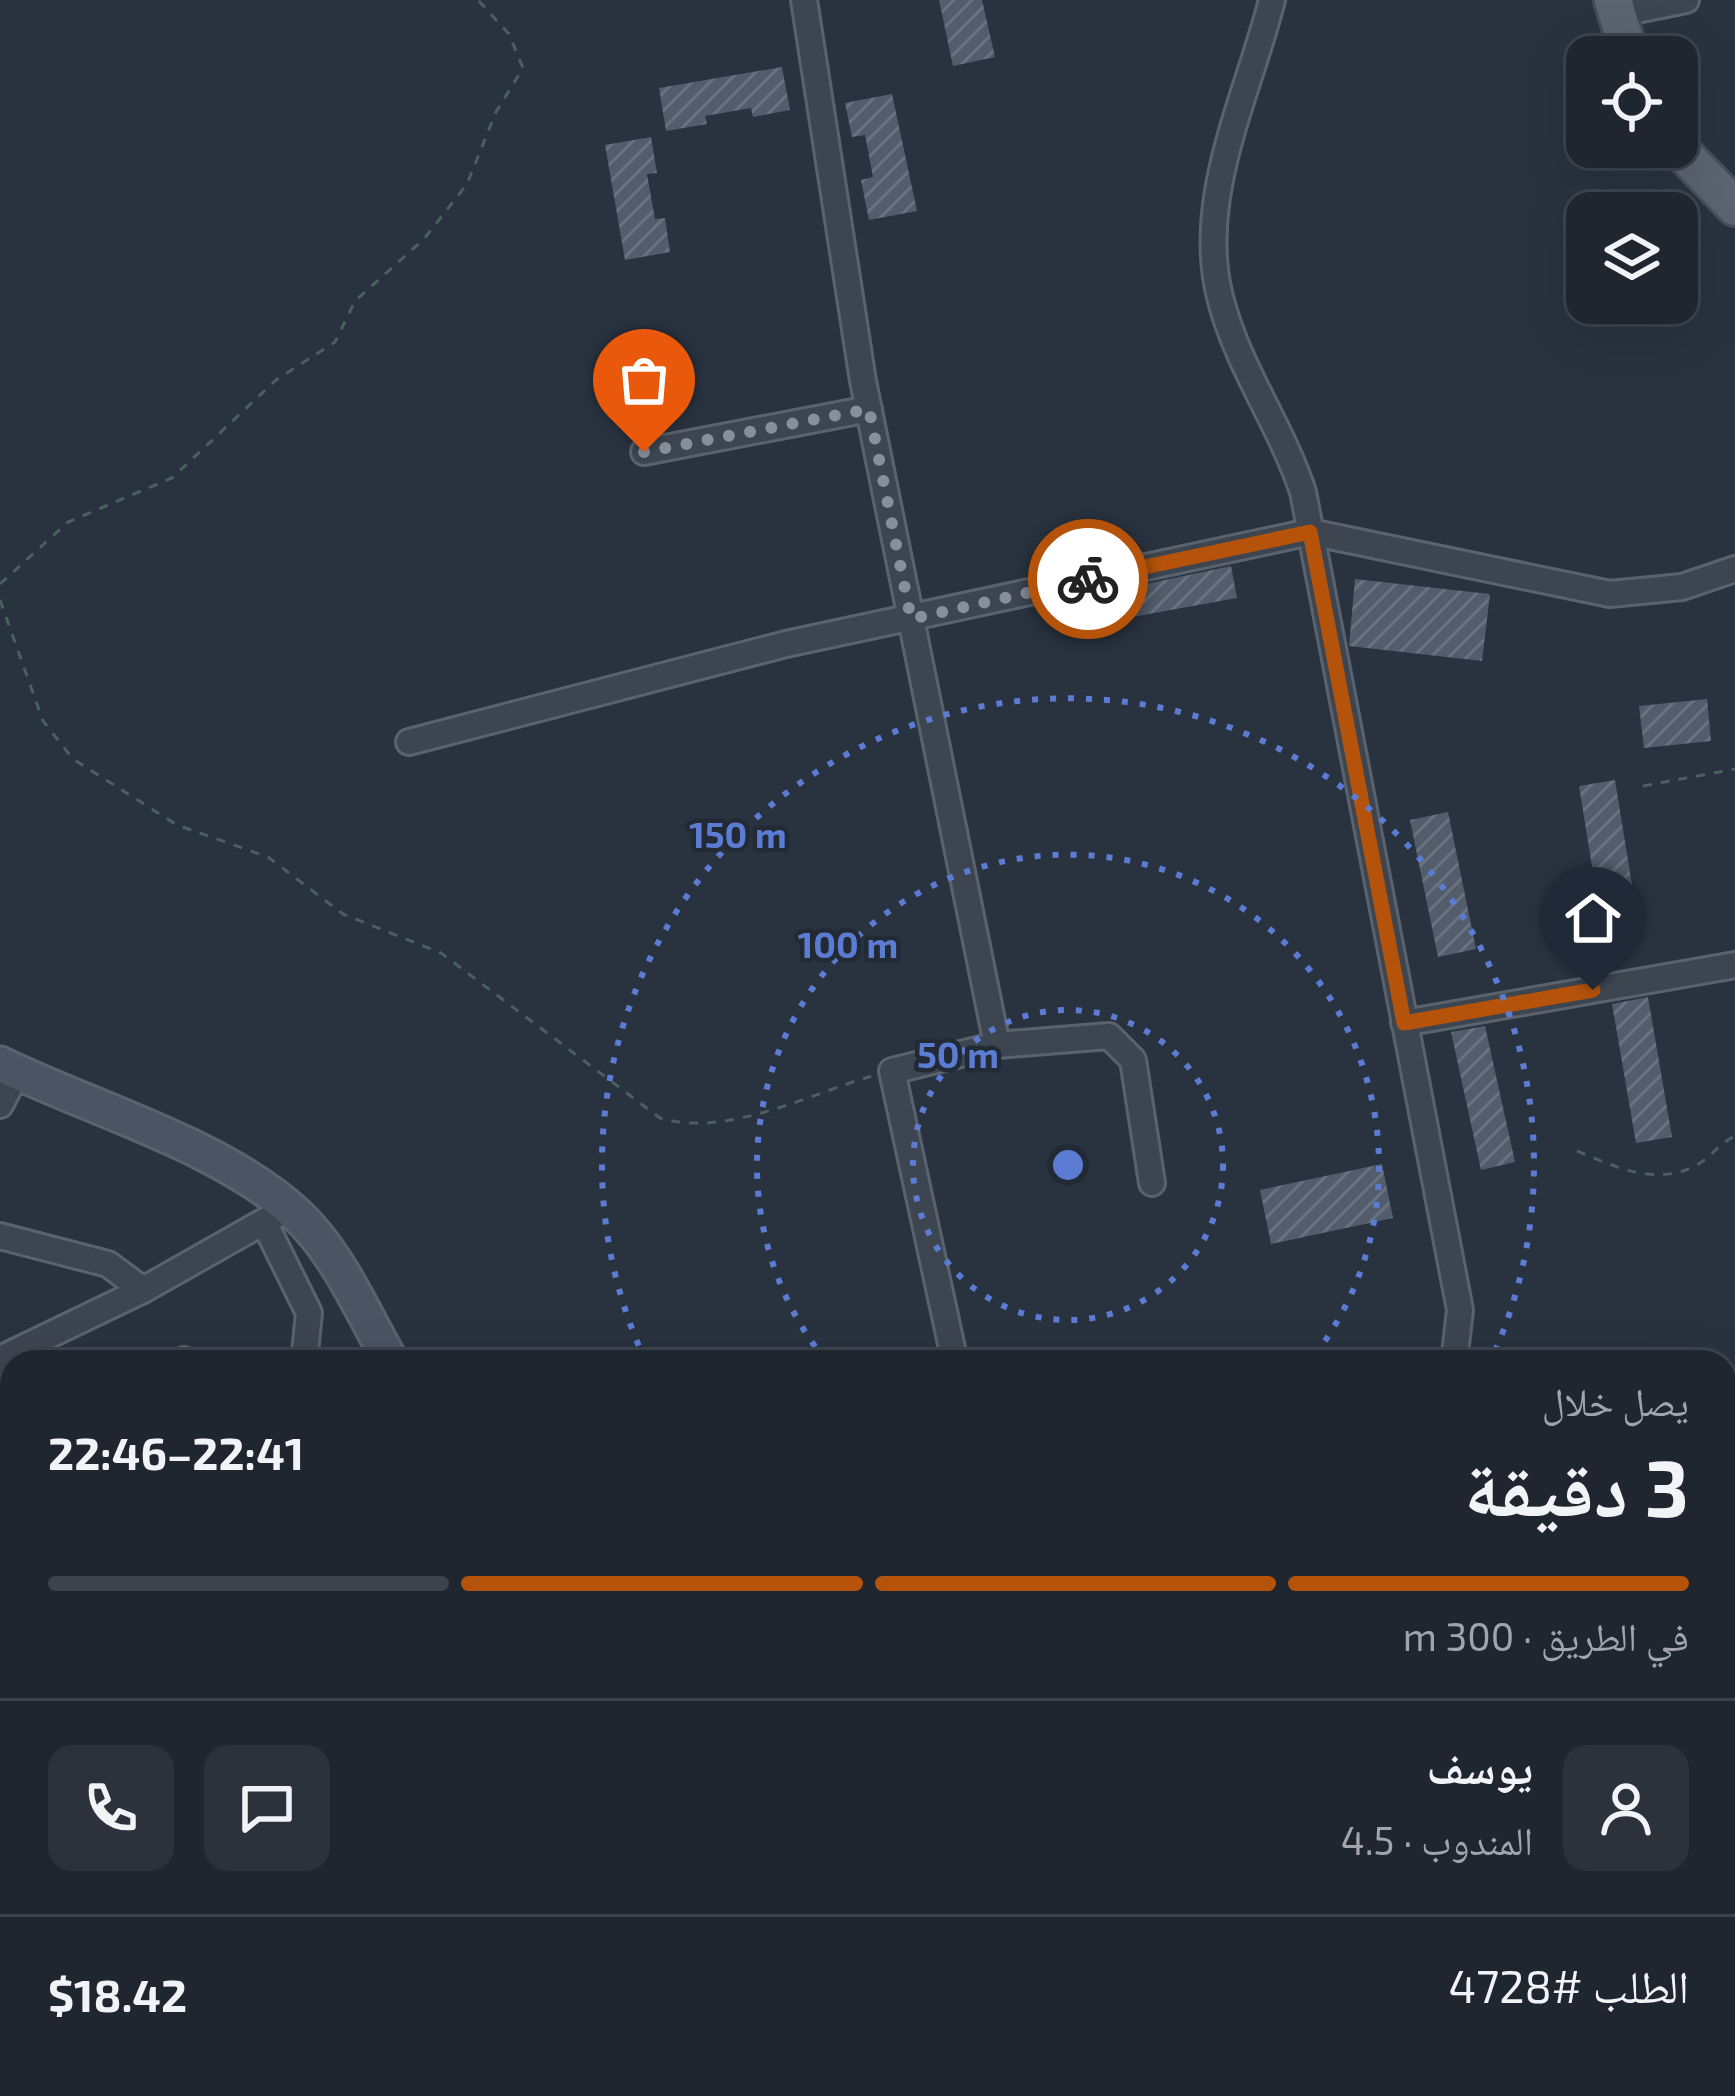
<!DOCTYPE html>
<html lang="ar">
<meta charset="utf-8">
<style>
body{margin:0;font-family:"Exo 2","Noto Naskh Arabic",sans-serif;background:#2c323c;color:#f1f3f6;direction:rtl;height:100vh;display:flex;flex-direction:column;font-size:45px;white-space:nowrap}
*{box-sizing:border-box;margin:0}
p{font-size:39px;color:#a1a5ab}
.icon{flex:none;width:66px;height:66px;fill:none;stroke:currentColor;stroke-width:2;stroke-linecap:round;stroke-linejoin:round}
.map{position:relative;flex:1;overflow:hidden;direction:ltr}
.side{position:absolute;left:0px;top:1350px;width:1737px;height:747px;display:flex;flex-direction:column;background:#1f2630;border-radius:36px 36px 0 0;box-shadow:0 12px 48px #0002,0 0 0 3px #3c434c;direction:rtl}
.side>*{flex:none}
.controls{position:absolute;left:1566px;top:36px;display:grid;gap:24px}
.controls a{display:grid;place-items:center;width:132px;height:132px;border-radius:24px;background:#1f2630;box-shadow:0 12px 48px #0002,0 0 0 3px #3c434c;font-size:60px}
.pin{position:absolute;display:grid;place-items:center;width:102px;height:102px;color:#fff;margin:-123px -51px;border-radius:50% 50% 50% 0;rotate:-45deg;box-shadow:0 0 12px #0007}
.pin .icon{rotate:45deg}
.courier{position:absolute;display:grid;place-items:center;width:120px;height:120px;margin:-60px;border:9px solid #b45309;border-radius:50%;background:#fff;color:#222;box-shadow:0 3px 15px #0007}
.head em{font-style:normal;font-weight:700}
.head div{display:flex;flex-direction:column-reverse}
.head{display:flex;align-items:center;justify-content:space-between;height:204px;padding:0 48px}
h1{font-size:78px;font-weight:700;line-height:90px}
.bar{display:grid;grid-template-columns:repeat(4,1fr);gap:18px 12px;align-content:center;height:144px;padding:0 48px}
.bar i{height:15px;border-radius:9px;background:#3c434c}
.bar .selected{background:#b45309}
.bar p{grid-column:span 4}
.line{display:flex;align-items:center;gap:30px;padding:0 48px;border-top:3px solid #3c434c}
.line div{flex:1}
.round{display:grid;place-items:center;flex:none;width:126px;height:126px;border-radius:24px;background:#2c323c}
.map>svg:first-child{display:block}
.building{fill:url(#building-hatch)}
.lines{fill:none;stroke-linecap:round;stroke-linejoin:round}
.street-casing{stroke:#5a636d;stroke-width:30}
.secondary-casing{stroke:#5a636d;stroke-width:39}
.primary-casing{stroke:#464e59;stroke-width:42}
.path{stroke:#4b5e60;stroke-width:3;stroke-dasharray:9 9;stroke-linecap:butt}
.street{stroke:#3d4550;stroke-width:24}
.secondary{stroke:#4b5463;stroke-width:33}
.primary{stroke:#5b6470;stroke-width:36}
.done{stroke:#878f9a;stroke-width:12;stroke-dasharray:0 21.6}
.route{stroke:#b45309;stroke-width:15}
.ring{fill:none;stroke:#5b7cd2;stroke-width:6;stroke-dasharray:6 12}
.centre{fill:#5b7cd2;stroke:#212a35;stroke-width:6}
.ring-label{font-size:36px;text-anchor:middle;font-weight:bold;fill:#5b7cd2;stroke:#212a35;stroke-width:9;stroke-linejoin:round;paint-order:stroke}
</style>
<div class="map">
<svg width="1735" height="2096" viewBox="0 0 1735 2096">
<defs>
<pattern id="building-hatch" width="6" height="6" patternUnits="userSpaceOnUse" patternTransform="scale(3)"><rect width="6" height="6" fill="#525c6b"/><path d="M-1 1l2-2M0 6l6-6M5 7l2-2" fill="none" stroke="#69727f"/></pattern>
</defs>
<rect width="100%" height="100%" fill="#293340"/>
<g class="building">
<path d="M 939,0 L 982,0 L 995,57 L 953,66 Z"/>
<path d="M 782,67 L 790,110 L 753,117 L 751,108 L 705,116 L 707,124 L 666,131 L 659,88 Z"/>
<path d="M 892,94 L 917,211 L 869,220 L 861,180 L 873,177 L 865,135 L 852,137 L 845,103 Z"/>
<path d="M 651,137 L 657,173 L 647,174 L 655,219 L 665,218 L 670,252 L 625,260 L 605,145 Z"/>
<path d="M 1231,566 L 1237,598 L 1099,623 L 1094,595 Z"/>
<path d="M 1355,579 L 1490,594 L 1482,661 L 1349,646 Z"/>
<path d="M 1707,699 L 1711,741 L 1644,748 L 1639,706 Z"/>
<path d="M 1615,780 L 1638,922 L 1602,928 L 1579,786 Z"/>
<path d="M 1448,812 L 1476,949 L 1438,957 L 1410,820 Z"/>
<path d="M 1648,997 L 1672,1137 L 1636,1143 L 1612,1004 Z"/>
<path d="M 1485,1026 L 1515,1162 L 1481,1170 L 1451,1032 Z"/>
<path d="M 1382,1164 L 1393,1218 L 1271,1244 L 1260,1190 Z"/>
</g>
<g class="lines">
<g class="street-casing">
<g id="street">
<path d="M 804,0 L 863,381 L 997,1045"/>
<path d="M 1272,0 C 1248,95 1195,198 1220,297 C 1237,366 1281,425 1303,492 L 1460,1310 L 1454,1362"/>
<path d="M 1617,14 L 1686,0"/>
<path d="M 644,452 L 869,409"/>
<path d="M 409,742 L 786,644 L 1310,532 L 1610,594 L 1682,587 L 1735,569"/>
<path d="M 1404,1023 L 1735,965"/>
<path d="M 0,1105 L 17,1073"/>
<path d="M 265,1224 L 309,1313 L 304,1362"/>
<path d="M 0,1236 L 108,1264 L 143,1290"/>
<path d="M 0,1359 L 143,1290 L 288,1208"/>
<path d="M 183,1362 L 184,1360"/>
<path d="M 955,1362 L 892,1071 L 997,1045 L 1109,1036 L 1133,1060 L 1152,1183"/>
<path d="M 1725,1840 L 1735,1840"/>
<path d="M 1725,1921 L 1735,1919"/>
<path d="M 903,2085 L 919,2087"/>
<path d="M 452,2096 L 453,2085"/>
<path d="M 516,2096 L 517,2085"/>
<path d="M 665,2096 L 666,2085"/>
<path d="M 786,2096 L 787,2085"/>
<path d="M 1427,2096 L 1452,2085"/>
</g>
</g>
<g class="secondary-casing">
<g id="secondary">
<path d="M 0,1064 C 92,1109 221,1145 296,1214 C 337,1251 364,1315 391,1362"/>
<path d="M 1725,1697 L 1735,1696"/>
<path d="M 1725,2064 L 1735,2089"/>
</g>
</g>
<g class="primary-casing">
<g id="primary">
<path d="M 1613,0 L 1630,57"/>
<path d="M 1677,147 L 1735,207"/>
</g>
</g>
<g class="path">
<path d="M 0,584 L 68,522 L 172,478 L 276,380 L 335,342 L 355,301 L 424,239 L 467,184 L 496,112 L 523,68 L 509,34 L 478,0"/>
<path d="M 0,600 L 43,721 L 73,759 L 177,825 L 268,857 L 343,914 L 441,953 L 660,1118 C 727,1138 809,1094 872,1076"/>
<path d="M 1643,786 L 1735,769"/>
<path d="M 1577,1151 C 1616,1167 1656,1187 1697,1165 C 1711,1157 1720,1143 1735,1136"/>
<path d="M 1725,1377 L 1735,1373"/>
</g>
<use href="#street" class="street"/>
<use href="#secondary" class="secondary"/>
<use href="#primary" class="primary"/>
</g>
<g class="lines">
<path class="done" d="M 644,452 L 869,409 L 911,619 L 1088,579"/>
<path class="route" d="M 1088,579 L 1310,532 L 1404,1023 L 1593,990"/>
</g>
<g class="ring">
<circle cx="1068" cy="1165" r="155"/>
<path d="M826 1361A311 311 0 1 1 1310 1361"/>
<path d="M646 1362A466 466 0 1 1 1490 1362"/>
</g>
<circle cx="1068" cy="1165" r="18" class="centre"/>
<g class="ring-label">
<text x="738" y="848">150 m</text>
<text x="848" y="958">100 m</text>
<text x="958" y="1068">50 m</text>
</g>
</svg>
<div class="controls">
<a><svg class="icon" aria-label="locate" viewBox="0 0 24 24"><circle cx="12" cy="12" r="6"/><path d="M12 2v4M12 18v4M2 12h4M18 12h4"/></svg></a>
<a><svg class="icon" aria-label="layers" viewBox="0 0 24 24"><path d="M12 4l9 5-9 5-9-5zM3 14l9 5 9-5"/></svg></a>
</div>
<div class="pin" style="left:644px;top:452px;background:#ea580c"><svg class="icon" aria-label="bag" viewBox="0 0 24 24"><path d="M5 8h14l-1 12H6zM9 8a3 3 0 0 1 6 0"/></svg></div>
<div class="pin" style="left:1593px;top:990px;background:#1f2937"><svg class="icon" aria-label="home" viewBox="0 0 24 24"><path d="M3 11l9-7 9 7M6 9v11h12V9"/></svg></div>
<div class="courier" style="left:1088px;top:579px"><svg class="icon" aria-label="bike" viewBox="0 0 24 24"><circle cx="6" cy="16" r="4"/><circle cx="18" cy="16" r="4"/><path d="M6 16l4-8h5l3 8M10 8l3 8H6M13 5h3"/></svg></div>
<section class="side">
<div class="head"><div><h1>3 دقيقة</h1><p>يصل خلال</p></div><em>22:41–22:46</em></div>
<div class="bar"><i class="selected"></i><i class="selected"></i><i class="selected"></i><i></i><p>في الطريق · 300 m</p></div>
<div class="line" style="height:216px"><a class="round"><svg class="icon" aria-label="person" viewBox="0 0 24 24"><circle cx="12" cy="8" r="4"/><path d="M4 21q1-7 8-7t8 7"/></svg></a><div><b>يوسف</b><p>المندوب · 4.5</p></div><a class="round"><svg class="icon" aria-label="chat" viewBox="0 0 24 24"><path d="M4 5h16v11H9l-5 4z"/></svg></a><a class="round"><svg class="icon" aria-label="phone" viewBox="0 0 24 24"><path d="M5 4h4l2 5-3 2q2 4 5 5l2-3 5 2v4C11 20 4 13 5 4z"/></svg></a></div>
<div class="line" style="height:156px"><div>الطلب #4728</div><b>$18.42</b></div>
</section>
</div>
